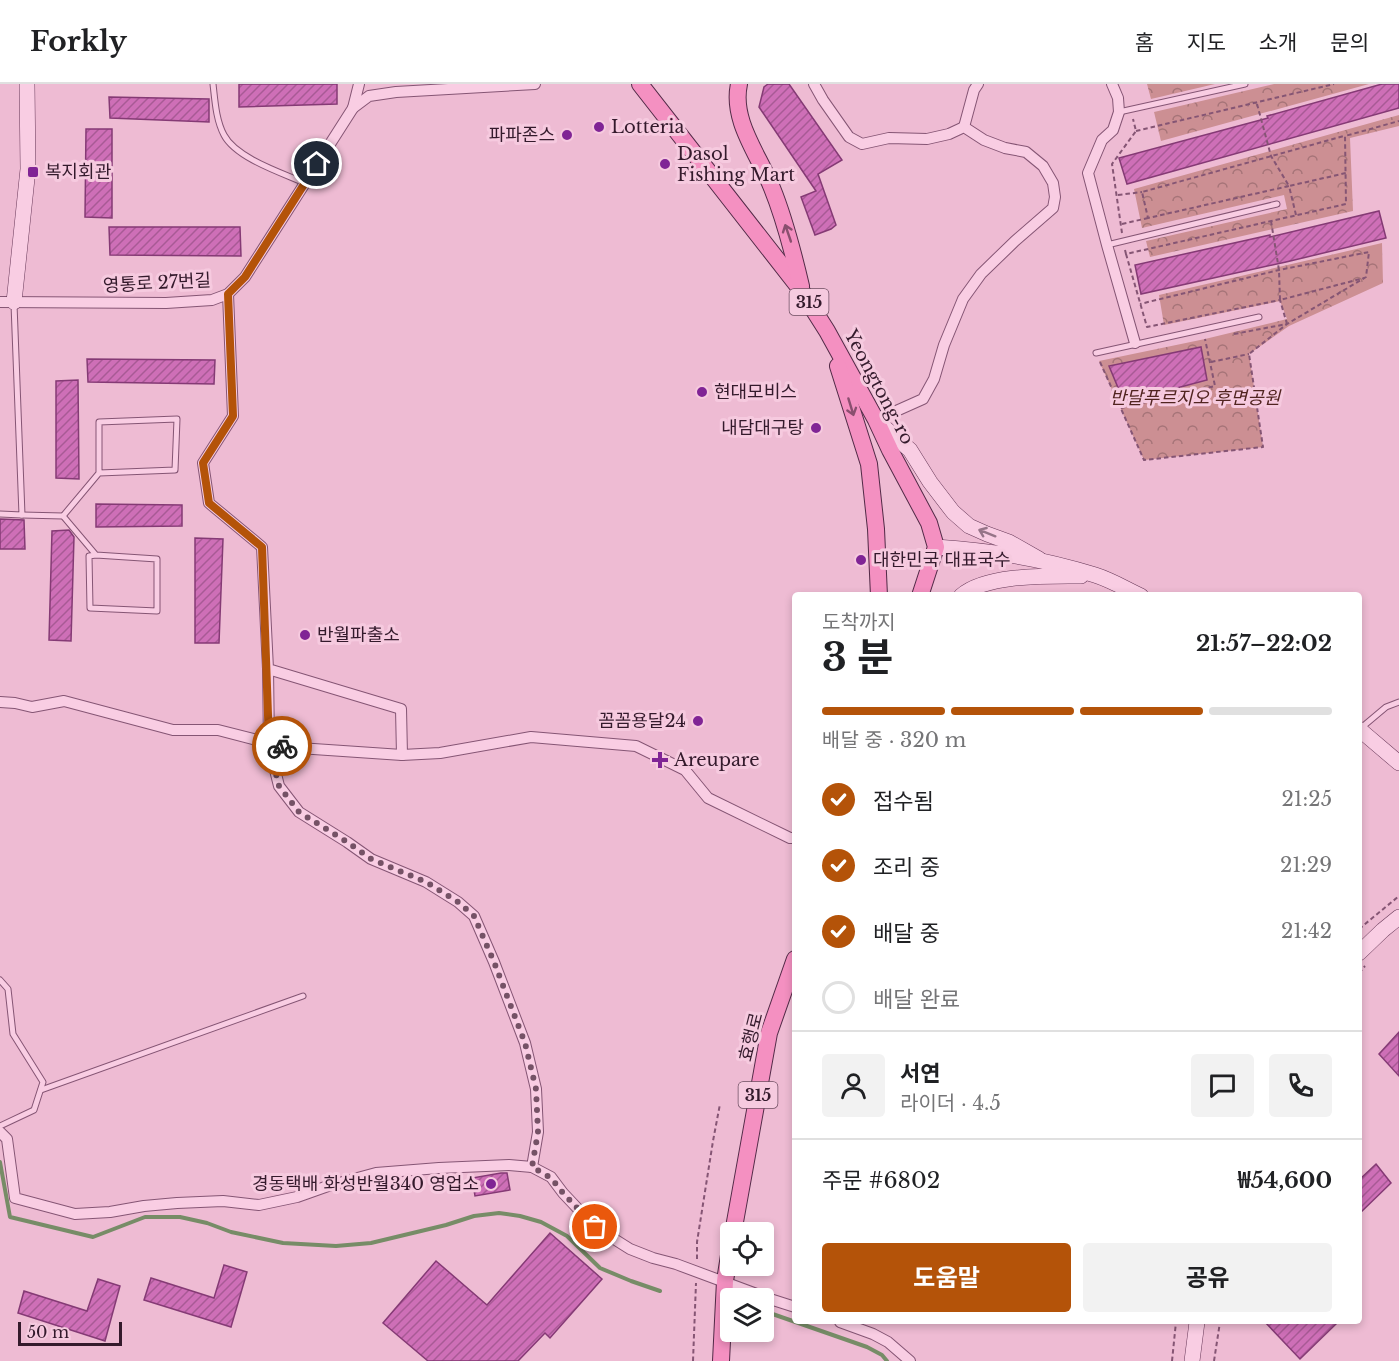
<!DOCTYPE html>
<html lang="ko">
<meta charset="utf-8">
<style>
body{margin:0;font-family:"Libre Baskerville","Noto Sans KR",serif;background:#f2f2f2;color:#202124;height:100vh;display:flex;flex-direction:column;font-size:22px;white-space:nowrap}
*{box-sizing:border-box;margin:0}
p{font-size:20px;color:#757577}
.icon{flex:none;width:33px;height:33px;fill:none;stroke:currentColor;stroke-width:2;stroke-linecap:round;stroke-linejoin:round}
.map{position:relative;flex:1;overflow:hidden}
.details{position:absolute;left:792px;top:508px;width:570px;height:732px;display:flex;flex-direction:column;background:#fff;border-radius:6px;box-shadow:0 3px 9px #0003}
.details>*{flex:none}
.controls{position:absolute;left:720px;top:1138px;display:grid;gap:12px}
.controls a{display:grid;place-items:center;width:54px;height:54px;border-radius:6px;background:#fff;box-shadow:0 3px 9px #0003;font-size:30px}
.scale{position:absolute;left:18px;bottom:15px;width:104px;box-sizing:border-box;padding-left:6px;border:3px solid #341a2c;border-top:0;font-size:16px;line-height:21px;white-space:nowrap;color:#341a2c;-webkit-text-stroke:4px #f6cadf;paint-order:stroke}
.pin{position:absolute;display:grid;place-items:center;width:51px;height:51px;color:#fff;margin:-26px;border:3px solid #fff;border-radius:50%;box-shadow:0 2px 6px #0007}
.courier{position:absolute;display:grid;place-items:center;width:60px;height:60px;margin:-30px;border:4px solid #b45309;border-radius:50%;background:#fff;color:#222;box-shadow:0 2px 8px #0007}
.head em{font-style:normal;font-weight:700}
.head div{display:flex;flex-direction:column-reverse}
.head{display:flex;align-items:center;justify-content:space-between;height:102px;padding:0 30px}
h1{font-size:39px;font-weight:700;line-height:45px}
.bar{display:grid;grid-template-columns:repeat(4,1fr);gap:9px 6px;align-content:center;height:72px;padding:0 30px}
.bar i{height:8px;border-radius:4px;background:#e0e0e0}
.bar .selected{background:#b45309}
.bar p{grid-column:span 4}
.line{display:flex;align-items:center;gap:15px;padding:0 30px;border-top:2px solid #e0e0e0}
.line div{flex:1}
.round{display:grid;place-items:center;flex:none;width:63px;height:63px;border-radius:6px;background:#f2f2f2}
ol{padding:0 30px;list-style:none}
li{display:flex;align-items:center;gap:18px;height:66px}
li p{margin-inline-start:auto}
li .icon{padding:6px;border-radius:50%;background:#b45309;color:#fff;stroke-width:4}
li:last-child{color:#757577}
li i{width:33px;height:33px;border:3px solid #e0e0e0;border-radius:50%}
.cta{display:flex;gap:12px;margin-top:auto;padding:12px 30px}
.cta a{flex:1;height:69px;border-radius:6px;background:#b45309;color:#fff;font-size:24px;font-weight:700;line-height:69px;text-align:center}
.cta a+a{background:#f2f2f2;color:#202124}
header{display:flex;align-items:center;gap:36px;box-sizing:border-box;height:84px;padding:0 30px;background:#fff;border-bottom:2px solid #e0e0e0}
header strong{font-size:28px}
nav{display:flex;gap:33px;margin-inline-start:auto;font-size:21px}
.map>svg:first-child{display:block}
.forest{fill:url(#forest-crowns)}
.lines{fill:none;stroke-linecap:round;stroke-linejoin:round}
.stream{stroke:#778c67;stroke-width:4}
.building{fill:url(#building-hatch);stroke:#853a75;stroke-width:1.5}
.lane-casing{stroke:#855574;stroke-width:7}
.street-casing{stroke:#855574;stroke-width:12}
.secondary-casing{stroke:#673858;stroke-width:16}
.primary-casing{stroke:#522a47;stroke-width:18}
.path{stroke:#855574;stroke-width:2;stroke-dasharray:4.5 3;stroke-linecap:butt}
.lane{stroke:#f9cde3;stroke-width:5}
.street{stroke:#f9cde3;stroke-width:10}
.secondary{stroke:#f9cde3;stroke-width:15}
.primary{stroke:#f490c1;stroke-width:16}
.oneway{stroke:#8a4f6f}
.oneway2{stroke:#967488}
.done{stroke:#755266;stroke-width:6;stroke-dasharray:0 10.8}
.route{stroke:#b45309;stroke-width:8}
.poi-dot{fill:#802495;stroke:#f6cadf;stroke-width:2}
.labels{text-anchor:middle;stroke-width:6;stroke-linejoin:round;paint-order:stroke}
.shield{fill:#f6cadf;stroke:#6e4f62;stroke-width:1.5}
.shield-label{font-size:16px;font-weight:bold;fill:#341a2c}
.poi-label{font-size:18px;fill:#341a2c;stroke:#f6cadf;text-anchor:start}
.street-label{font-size:18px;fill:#341a2c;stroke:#f6cadf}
.park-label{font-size:18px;font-style:italic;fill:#512420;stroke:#f6cadf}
</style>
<header>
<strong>Forkly</strong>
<nav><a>홈</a><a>지도</a><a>소개</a><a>문의</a></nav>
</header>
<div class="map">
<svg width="1399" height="1277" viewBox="0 0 1399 1277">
<defs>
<pattern id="forest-crowns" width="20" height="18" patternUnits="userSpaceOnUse" patternTransform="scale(1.5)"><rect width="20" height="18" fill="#cc8f93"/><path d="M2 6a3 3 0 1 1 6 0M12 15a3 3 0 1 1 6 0" fill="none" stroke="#a67478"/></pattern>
<pattern id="building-hatch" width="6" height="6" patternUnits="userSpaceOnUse" patternTransform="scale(1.5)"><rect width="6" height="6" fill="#ce6fb7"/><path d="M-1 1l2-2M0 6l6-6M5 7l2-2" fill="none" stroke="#a85a95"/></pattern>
</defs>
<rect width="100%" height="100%" fill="#eebbd3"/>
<g class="forest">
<path d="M 1147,0 L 1215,0 L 1151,15 Z"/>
<path d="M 1274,0 L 1369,0 L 1161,57 L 1154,28 Z"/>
<path d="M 1399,31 L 1399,42 L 1350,54 L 1353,127 L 1150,173 L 1146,157 L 1287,125 L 1284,111 L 1142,144 L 1134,105 Z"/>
<path d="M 1382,159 L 1383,199 L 1289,242 L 1249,270 L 1263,363 L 1144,376 L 1099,277 L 1205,255 L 1287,235 L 1280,217 L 1164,241 L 1159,211 Z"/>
</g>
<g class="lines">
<g class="stream">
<path d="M 0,1078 L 10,1133 L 93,1153 L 145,1133 L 180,1133 L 207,1139 L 231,1148 L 283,1159 L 336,1162 L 371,1159 L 446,1141 L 474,1132 L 499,1129 L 520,1132 L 541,1138 L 567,1152 L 600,1184 L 631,1197 L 660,1207"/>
<path d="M 764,1227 L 867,1263 L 882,1271 L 887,1277"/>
</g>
</g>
<g class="building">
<path d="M 239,0 L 337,0 L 337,20 L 239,23 Z"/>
<path d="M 768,0 L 789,0 L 842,76 L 818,90 L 836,141 L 831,145 L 815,151 L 801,113 L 816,107 L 759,23 L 764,3 Z"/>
<path d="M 1382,0 L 1399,0 L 1399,24 L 1127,100 L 1119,74 L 1268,34 L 1267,32 Z"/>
<path d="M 109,13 L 209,15 L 209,38 L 110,34 Z"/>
<path d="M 86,45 L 112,45 L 112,134 L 85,133 Z"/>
<path d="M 1379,127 L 1386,154 L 1286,178 L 1141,210 L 1135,181 L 1270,151 L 1270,153 Z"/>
<path d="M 109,143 L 240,143 L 241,172 L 110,171 Z"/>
<path d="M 1201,263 L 1207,296 L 1124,318 L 1109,282 Z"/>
<path d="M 87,275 L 215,276 L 214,300 L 88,298 Z"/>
<path d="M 78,296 L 79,395 L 56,394 L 56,297 Z"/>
<path d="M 96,420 L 182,421 L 182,442 L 96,443 Z"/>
<path d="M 0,435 L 24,436 L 25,465 L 0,465 Z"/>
<path d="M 69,446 L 74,453 L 71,557 L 49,556 L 52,447 Z"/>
<path d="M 195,454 L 223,455 L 219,559 L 195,559 Z"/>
<path d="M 1399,948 L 1399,992 L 1379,970 Z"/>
<path d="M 1376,1080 L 1391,1099 L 1359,1130 L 1359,1096 Z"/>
<path d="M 501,1089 L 507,1089 L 510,1106 L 475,1112 L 472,1094 Z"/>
<path d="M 550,1149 L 602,1195 L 550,1254 L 545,1249 L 518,1277 L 428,1277 L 383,1239 L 436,1177 L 487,1221 Z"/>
<path d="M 224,1181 L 247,1188 L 231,1243 L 144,1216 L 151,1194 L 214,1214 Z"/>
<path d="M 98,1195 L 120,1202 L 105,1257 L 18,1229 L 24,1207 L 87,1227 Z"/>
<path d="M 1265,1238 L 1338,1238 L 1300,1275 Z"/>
</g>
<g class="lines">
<g class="lane-casing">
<g id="lane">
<path d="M 213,0 C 215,17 216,36 224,51 C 236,74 282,89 305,99"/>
<path d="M 1119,28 L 1245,0"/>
<path d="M 1107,161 L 1277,120"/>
<path d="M 1096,269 L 1259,233"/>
<path d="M 0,430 L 22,431 L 14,220"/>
<path d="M 22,431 L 63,432 L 96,471 L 157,475 L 157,527 L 90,524 L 89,472 L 96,471"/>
<path d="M 63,432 L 99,389 L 99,338 L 177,335 L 175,386 L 99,389"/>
<path d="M 1361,644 L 1386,623 L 1399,618"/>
<path d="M 0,896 L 8,905 L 13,950 L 43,998 L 34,1026 L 0,1042"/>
<path d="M 41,1006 L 303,912"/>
</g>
</g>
<g class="street-casing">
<g id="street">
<path d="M 814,0 L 823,16 L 849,53 L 862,60 L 889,54 L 927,55 L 949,50 L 964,43 L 984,56 L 1005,64 L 1026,68 L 1043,82 L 1053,99 L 1055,113 L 1053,124 L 1015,157 L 981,190 L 963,215 L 944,261 L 934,295 L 923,315 L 876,336"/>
<path d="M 1112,0 L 1118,14 L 1119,28 L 1113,46 L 1102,56 L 1088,89 L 1107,161 L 1135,259"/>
<path d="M 353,24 L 359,0"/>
<path d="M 964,43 L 974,6 L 978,0"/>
<path d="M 228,210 L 233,332 L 203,379 L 209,419 L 262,463 L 268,585 L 401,625 L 402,671"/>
<path d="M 0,218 L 166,219 L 212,216 L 228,210 L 245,193 L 353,24 L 369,12 L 396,8 L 535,0"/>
<path d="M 268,585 L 269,659"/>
<path d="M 0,618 L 15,619 L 32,623 L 64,617 L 173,646 L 218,646 L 284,663 L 402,671 L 440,669 L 531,653 L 636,662 L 685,686 L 708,714 L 790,754 L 795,754"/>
<path d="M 284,663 L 275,686 L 279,702 L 299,728 L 347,758 L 371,775 L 426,798 L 458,818 L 474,832 L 494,878 L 525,959 L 536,1005 L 538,1048 L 532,1083"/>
<path d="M 0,1048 L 7,1055 L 15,1114 L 75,1130 L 110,1128 L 144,1122 L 177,1119 L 223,1117 L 259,1121 L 297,1113 L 328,1102 L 376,1089 L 439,1084 L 509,1081 L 532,1083 L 551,1093 L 563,1109 L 595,1143 L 630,1165 L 653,1174 L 676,1180 L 770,1215 L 795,1223"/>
<path d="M 840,1238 L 873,1250 L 888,1258 L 910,1277"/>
</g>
</g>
<g class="secondary-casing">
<g id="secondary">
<path d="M 14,218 L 28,85 L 27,0"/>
<path d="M 877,337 L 910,366 L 930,398 L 953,428 L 969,442 L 987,450 L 1009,458 L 1039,475"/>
<path d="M 936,463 C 992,467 1041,474 1095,491 C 1111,496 1126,505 1141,512"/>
<path d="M 961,512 C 986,490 1048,492 1081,492"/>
<path d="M 1359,645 L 1399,679"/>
<path d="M 1359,869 L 1383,846 L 1399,833"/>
<path d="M 1192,1277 L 1197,1238"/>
</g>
</g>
<g class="primary-casing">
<g id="primary">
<path d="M 640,0 L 801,206 L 827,247 L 876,336 L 890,366 L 929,439 L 936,463 L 920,512"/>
<path d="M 739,0 C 731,37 759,71 772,104 C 785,136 793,168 801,202"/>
<path d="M 838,282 L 869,380 L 876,445 L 879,512"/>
<path d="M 733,1149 L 769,949 L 795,875"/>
<path d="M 721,1277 L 725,1197 L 730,1165"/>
</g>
</g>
<g class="path">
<path d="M 1257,20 L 1271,72 L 1289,102 L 1346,89"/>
<path d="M 1136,47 L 1334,0"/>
<path d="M 1118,111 L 1142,108"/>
<path d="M 1296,131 L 1289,102 L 1148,134 L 1142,108 L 1344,52"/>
<path d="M 1271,137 L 1279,186 L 1280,216 L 1364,194"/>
<path d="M 1122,140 L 1148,134"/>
<path d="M 1122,149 L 1112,80 L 1136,47 L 1133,35"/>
<path d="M 1125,166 L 1126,170 L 1346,120 L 1345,52 L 1399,37"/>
<path d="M 1126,170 L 1147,243 L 1280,216 L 1287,240"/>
<path d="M 1234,250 L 1287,240"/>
<path d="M 1100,278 L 1144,376 L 1263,363 L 1249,270 L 1287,240 L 1366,193 L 1369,168 L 1279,186 L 1140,220"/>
<path d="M 1211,278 L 1249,270"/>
<path d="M 1121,324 L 1215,302 L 1205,255"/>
<path d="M 1359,845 L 1399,812"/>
<path d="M 1359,889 L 1365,882"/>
<path d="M 697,1175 L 697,1158 L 713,1057 L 720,1020"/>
<path d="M 693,1277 L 696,1199"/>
<path d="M 1172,1277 L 1176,1238"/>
<path d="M 1214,1277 L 1220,1238"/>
</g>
<use href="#lane" class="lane"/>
<use href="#street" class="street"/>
<use href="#secondary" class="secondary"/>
<use href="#primary" class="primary"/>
</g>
<defs><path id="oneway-shaft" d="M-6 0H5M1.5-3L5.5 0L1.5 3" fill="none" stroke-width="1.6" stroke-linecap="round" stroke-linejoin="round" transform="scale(1.5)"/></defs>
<g class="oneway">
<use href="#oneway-shaft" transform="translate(788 149) rotate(-109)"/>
<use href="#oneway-shaft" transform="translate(851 323) rotate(73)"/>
</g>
<use class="oneway2" href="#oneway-shaft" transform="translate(987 449) rotate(-158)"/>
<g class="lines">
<path class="done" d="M 282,662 L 284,663 L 275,686 L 279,702 L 299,728 L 347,758 L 371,775 L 426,798 L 458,818 L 474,832 L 494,878 L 525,959 L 536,1005 L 538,1048 L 532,1083 L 551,1094 L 563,1109 L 595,1143"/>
<path class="route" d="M 282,662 L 269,659 L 262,463 L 209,419 L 203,379 L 233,332 L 228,210 L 245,193 L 317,80"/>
</g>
<g class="poi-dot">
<circle cx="599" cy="43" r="6"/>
<circle cx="567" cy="51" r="6"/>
<circle cx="665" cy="80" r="6"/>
<rect x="27" y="82" width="12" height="12" rx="3"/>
<circle cx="702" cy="308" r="6"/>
<circle cx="816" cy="344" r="6"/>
<circle cx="861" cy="476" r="6"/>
<circle cx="305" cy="551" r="6"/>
<circle cx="698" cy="637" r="6"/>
<path d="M657 667h6v6h6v6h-6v6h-6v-6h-6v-6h6z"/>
<circle cx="491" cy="1100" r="6"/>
</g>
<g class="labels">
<g class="shield">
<rect x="789.5" y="205" width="39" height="26" rx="4.5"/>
<rect x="738.5" y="998" width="39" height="26" rx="4.5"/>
</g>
<g class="shield-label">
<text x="809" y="224">315</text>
<text x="758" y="1017">315</text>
</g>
<g class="poi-label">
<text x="611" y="49">Lotteria</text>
<text x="555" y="57" text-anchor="end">파파존스</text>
<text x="677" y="76">Dasol<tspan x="677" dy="21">Fishing Mart</tspan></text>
<text x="45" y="94">복지회관</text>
<text x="714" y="314">현대모비스</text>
<text x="804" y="350" text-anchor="end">내담대구탕</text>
<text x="873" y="482">대한민국 대표국수</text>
<text x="317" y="557">반월파출소</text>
<text x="686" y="643" text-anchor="end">꼼꼼용달24</text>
<text x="674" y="682">Areupare</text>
<text x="479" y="1106" text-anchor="end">경동택배 화성반월340 영업소</text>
</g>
<g class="street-label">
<text transform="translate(157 199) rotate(-3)" y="6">영통로 27번길</text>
<text transform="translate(879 303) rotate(62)" y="6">Yeongtong-ro</text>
<text transform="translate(751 953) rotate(-76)" y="6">효행로</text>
</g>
<g class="park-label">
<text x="1195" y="320">반달푸르지오 후면공원</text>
</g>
</g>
</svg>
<div class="controls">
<a><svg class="icon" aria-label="locate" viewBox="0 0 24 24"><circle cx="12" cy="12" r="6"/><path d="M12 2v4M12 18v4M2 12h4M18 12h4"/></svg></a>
<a><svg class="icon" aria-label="layers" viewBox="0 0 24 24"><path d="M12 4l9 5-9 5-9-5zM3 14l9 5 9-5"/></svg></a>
</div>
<div class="scale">50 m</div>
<div class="pin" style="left:595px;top:1143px;background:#ea580c"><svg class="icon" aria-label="bag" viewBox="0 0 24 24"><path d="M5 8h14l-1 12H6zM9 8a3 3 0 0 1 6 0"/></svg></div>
<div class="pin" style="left:317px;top:80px;background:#1f2937"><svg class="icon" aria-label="home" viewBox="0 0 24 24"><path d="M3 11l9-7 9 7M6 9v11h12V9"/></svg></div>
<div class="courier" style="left:282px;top:662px"><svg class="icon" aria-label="bike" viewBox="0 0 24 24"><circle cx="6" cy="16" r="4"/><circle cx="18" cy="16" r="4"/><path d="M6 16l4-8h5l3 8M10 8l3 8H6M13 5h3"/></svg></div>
<section class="details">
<div class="head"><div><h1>3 분</h1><p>도착까지</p></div><em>21:57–22:02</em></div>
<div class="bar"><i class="selected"></i><i class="selected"></i><i class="selected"></i><i></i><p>배달 중 · 320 m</p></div>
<ol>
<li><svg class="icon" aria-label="check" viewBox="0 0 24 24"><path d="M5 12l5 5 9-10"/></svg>접수됨<p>21:25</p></li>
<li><svg class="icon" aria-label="check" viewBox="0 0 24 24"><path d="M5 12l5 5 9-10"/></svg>조리 중<p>21:29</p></li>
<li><svg class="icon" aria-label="check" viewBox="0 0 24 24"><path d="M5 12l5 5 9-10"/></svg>배달 중<p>21:42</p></li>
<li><i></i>배달 완료</li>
</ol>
<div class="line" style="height:108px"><a class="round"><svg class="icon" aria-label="person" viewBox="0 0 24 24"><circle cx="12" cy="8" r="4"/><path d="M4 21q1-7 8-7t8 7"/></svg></a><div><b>서연</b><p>라이더 · 4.5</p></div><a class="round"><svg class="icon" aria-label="chat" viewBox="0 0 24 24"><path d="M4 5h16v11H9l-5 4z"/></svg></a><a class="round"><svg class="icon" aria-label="phone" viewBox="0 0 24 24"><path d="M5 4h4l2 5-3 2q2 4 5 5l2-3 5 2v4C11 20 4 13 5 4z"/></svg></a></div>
<div class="line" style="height:78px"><div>주문 #6802</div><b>₩54,600</b></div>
<div class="cta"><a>도움말</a><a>공유</a></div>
</section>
</div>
